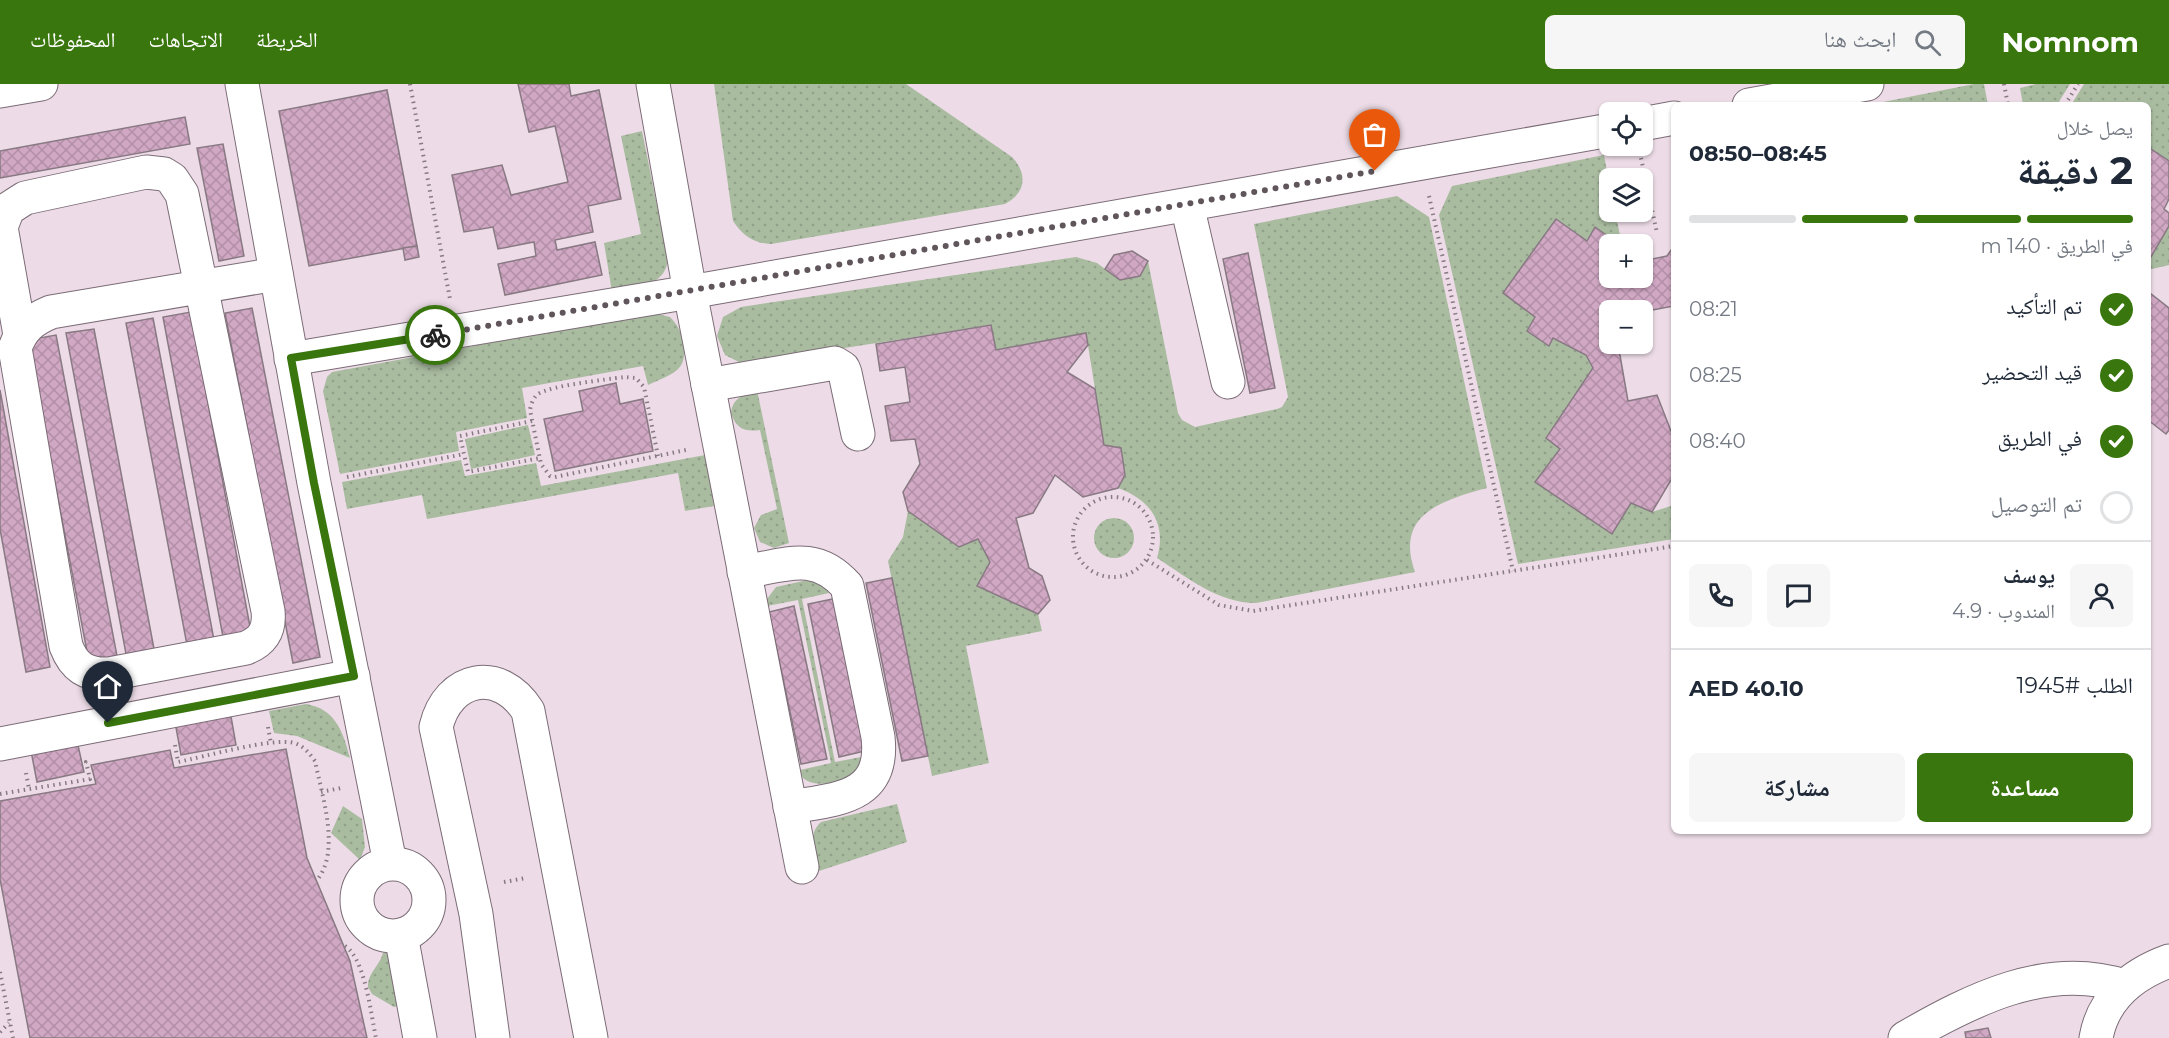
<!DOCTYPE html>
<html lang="ar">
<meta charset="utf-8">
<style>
body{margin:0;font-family:Montserrat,"Noto Naskh Arabic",sans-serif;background:#f6f6f7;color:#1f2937;direction:rtl;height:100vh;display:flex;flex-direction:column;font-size:22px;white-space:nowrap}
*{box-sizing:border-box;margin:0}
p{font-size:20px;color:#747a83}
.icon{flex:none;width:33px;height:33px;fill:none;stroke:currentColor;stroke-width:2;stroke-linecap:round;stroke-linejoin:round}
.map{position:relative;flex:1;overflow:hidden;direction:ltr}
.panel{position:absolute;left:1671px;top:18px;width:480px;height:732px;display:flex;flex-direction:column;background:#fff;border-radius:9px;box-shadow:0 2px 4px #0004;direction:rtl}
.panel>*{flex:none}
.controls{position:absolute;left:1599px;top:18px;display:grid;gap:12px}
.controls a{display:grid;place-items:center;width:54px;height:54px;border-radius:9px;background:#fff;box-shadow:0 2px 4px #0004;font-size:30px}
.pin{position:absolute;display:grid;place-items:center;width:51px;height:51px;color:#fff;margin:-62px -26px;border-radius:50% 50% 50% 0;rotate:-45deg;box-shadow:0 0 6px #0007}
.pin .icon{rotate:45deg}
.courier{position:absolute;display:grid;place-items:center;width:60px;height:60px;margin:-30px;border:4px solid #39760e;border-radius:50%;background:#fff;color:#222;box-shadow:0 2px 8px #0007}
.head em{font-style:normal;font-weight:700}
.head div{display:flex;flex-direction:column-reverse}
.head{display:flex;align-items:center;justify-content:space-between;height:102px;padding:0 18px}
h1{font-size:39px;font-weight:700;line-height:45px}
.bar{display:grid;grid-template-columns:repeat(4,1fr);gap:9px 6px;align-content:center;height:72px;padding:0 18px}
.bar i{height:8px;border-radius:4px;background:#e0e1e3}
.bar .current{background:#39760e}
.bar p{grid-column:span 4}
.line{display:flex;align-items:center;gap:15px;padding:0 18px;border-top:2px solid #e0e1e3}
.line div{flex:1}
.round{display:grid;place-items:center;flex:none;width:63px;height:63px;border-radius:9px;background:#f6f6f7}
ol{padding:0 18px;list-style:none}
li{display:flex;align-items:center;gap:18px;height:66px}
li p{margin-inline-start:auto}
li .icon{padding:6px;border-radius:50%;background:#39760e;color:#fff;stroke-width:4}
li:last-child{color:#747a83}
li i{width:33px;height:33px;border:3px solid #e0e1e3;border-radius:50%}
.cta{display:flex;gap:12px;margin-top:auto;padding:12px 18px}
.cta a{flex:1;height:69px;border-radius:9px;background:#39760e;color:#fff;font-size:24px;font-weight:700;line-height:69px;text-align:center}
.cta a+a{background:#f6f6f7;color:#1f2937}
header{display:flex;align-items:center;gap:36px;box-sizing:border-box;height:84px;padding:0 30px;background:#39760e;color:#fff}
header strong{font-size:28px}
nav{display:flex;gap:33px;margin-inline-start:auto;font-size:21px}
.search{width:420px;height:54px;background:#f6f6f7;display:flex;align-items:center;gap:15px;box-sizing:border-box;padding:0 21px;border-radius:9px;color:#747a83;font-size:22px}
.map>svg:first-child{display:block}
.grass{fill:url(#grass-dots)}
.building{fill:url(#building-cross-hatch);stroke:#887983;stroke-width:1.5}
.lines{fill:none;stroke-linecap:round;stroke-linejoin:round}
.minor-casing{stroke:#7b6c76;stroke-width:35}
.path{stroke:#877b83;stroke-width:4;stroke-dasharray:1.5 4.5;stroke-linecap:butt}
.minor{stroke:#fff;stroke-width:33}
.done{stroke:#5f555b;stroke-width:6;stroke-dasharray:0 10.8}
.route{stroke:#39760e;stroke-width:8}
</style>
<header>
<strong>Nomnom</strong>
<div class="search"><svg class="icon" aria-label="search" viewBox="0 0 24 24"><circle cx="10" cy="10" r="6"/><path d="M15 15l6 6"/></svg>ابحث هنا</div>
<nav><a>الخريطة</a><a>الاتجاهات</a><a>المحفوظات</a></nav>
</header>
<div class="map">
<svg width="2169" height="954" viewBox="0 0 2169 954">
<defs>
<pattern id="grass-dots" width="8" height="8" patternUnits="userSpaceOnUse" patternTransform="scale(1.5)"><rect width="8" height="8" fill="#a9bca0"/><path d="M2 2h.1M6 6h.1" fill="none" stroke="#90a089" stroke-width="1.8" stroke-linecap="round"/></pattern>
<pattern id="building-cross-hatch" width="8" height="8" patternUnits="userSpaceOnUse" patternTransform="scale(1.5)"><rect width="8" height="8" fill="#d1a8c4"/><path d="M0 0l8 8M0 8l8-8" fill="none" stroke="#b28fa7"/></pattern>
</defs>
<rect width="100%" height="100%" fill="#eddce7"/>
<g class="grass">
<path d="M 714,0 L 906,0 L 1012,73 C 1028,90 1026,109 1005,120 L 771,160 C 753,159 743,152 733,137 Z"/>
<path d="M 1974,0 L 1984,0 L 1988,21 L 1868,21 Z"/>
<path d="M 2036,0 L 2070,0 L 2057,21 L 2023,21 L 2020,4 Z"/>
<path d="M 2084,0 L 2169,0 L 2169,77 L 2148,63 L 2148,21 L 2071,21 Z"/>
<path d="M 642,47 L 668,176 C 664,204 635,203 612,208 L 604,159 L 641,150 L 621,52 Z"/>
<path d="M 1604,71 L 1609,98 L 1610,128 L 1615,128 L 1622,160 L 1595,144 L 1587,157 L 1556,135 L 1504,208 L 1535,233 L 1527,247 L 1549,262 L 1553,254 L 1586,271 L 1593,284 L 1546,353 L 1560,365 L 1535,398 L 1612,449 L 1631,419 L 1652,428 L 1674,421 L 1674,455 L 1518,480 L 1439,131 L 1452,102 Z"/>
<path d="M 1397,112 L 1429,133 L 1487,404 C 1443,416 1394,430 1415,488 L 1256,519 C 1218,519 1188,494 1157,474 C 1167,440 1151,416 1118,404 L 1125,391 L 1121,364 L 1104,361 L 1086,249 L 996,266 L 991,241 L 743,280 L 725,271 L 717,252 L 723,233 L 741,223 L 1076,173 L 1097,179 L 1120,196 L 1140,192 L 1148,177 L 1178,329 L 1182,336 L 1195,343 L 1277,325 L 1282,323 L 1288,313 L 1254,140 Z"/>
<path d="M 2169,142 L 2169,181 L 2148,186 L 2148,178 Z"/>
<path d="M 653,229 L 670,233 C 678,241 681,248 683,258 C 689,288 671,290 648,301 L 643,282 L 522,304 L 527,334 L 456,348 L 459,367 L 340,390 L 323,307 L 327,293 L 332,288 Z"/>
<path d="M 757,306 L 789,459 L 774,464 L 760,458 L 754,444 L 761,431 L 777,425 L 760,346 C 745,348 736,345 731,329 C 733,313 744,311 757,306 Z"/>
<path d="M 528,341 L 535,371 L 471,385 L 465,355 Z"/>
<path d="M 705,371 L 714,422 L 685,427 L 678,389 L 427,435 L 422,411 L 347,425 L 342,398 L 461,376 L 465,392 L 536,379 L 541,402 Z"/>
<path d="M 908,427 L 959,463 L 978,455 L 990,478 L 978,502 L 1038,530 L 1042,547 L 966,562 L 989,679 L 932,692 L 888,477 L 903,453 Z"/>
<circle cx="1114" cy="454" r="20"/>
<path d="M 812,495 L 826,502 L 829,509 L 802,515 L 835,678 L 861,673 L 857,688 C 843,697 818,706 803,694 L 800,686 L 831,679 L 798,516 L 767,522 L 767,515 L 776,503 Z"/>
<path d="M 306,620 C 336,625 343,648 350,674 L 297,652 L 274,649 L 269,627 Z"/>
<path d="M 897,720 L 907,758 L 819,787 C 815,770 806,751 821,738 Z"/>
<path d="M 343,722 L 362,735 L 365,763 L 360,776 L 331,749 Z"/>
<path d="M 389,868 L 398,922 L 394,923 L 372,910 L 368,903 C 368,888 379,883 383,869 Z"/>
</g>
<g class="building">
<path d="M 518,0 L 569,0 L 571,12 L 599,6 L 621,115 L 588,122 L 593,148 L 555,156 L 557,166 L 595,158 L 602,191 L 505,211 L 498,180 L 536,172 L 534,158 L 498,165 L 493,143 L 464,148 L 452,91 L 502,81 L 511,111 L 568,98 L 555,42 L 529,48 Z"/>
<path d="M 387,6 L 417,162 L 309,182 L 279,27 Z"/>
<path d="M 185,33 L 190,60 L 0,94 L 0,67 Z"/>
<path d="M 223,60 L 244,172 L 219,177 L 197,64 Z"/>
<path d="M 2148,63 L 2169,77 L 2169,115 L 2164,125 L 2169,129 L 2169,142 L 2148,178 Z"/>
<path d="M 1556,135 L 1587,157 L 1595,143 L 1619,160 L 1610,160 L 1610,194 L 1642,194 L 1642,177 L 1667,172 L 1674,162 L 1674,222 L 1642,228 L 1610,226 L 1610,260 L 1618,260 L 1628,317 L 1657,311 L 1674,355 L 1674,391 L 1652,428 L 1631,419 L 1612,450 L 1535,398 L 1560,365 L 1546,354 L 1593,284 L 1586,271 L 1553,254 L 1549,262 L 1527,247 L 1535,233 L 1503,209 Z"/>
<path d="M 417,162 L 419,173 L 405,176 L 403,164 Z"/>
<path d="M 1132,167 L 1148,177 L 1140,192 L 1120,196 L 1105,185 L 1114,171 Z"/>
<path d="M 1248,169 L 1275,304 L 1250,309 L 1223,175 Z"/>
<path d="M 2148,204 L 2150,209 L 2169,224 L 2169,346 L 2166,350 L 2148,336 Z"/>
<path d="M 252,224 L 320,573 L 293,579 L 225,229 Z"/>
<path d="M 191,228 L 251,548 L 223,553 L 163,233 Z"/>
<path d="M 153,234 L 214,556 L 187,561 L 126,239 Z"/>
<path d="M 991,241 L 996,266 L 1086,249 L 1088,261 L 1067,288 L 1095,305 L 1104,361 L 1121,364 L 1125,391 L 1118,404 L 1083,413 L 1055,391 L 1033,429 L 1016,434 L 1029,484 L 1042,492 L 1050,516 L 1038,530 L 977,502 L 990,478 L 978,455 L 959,463 L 908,427 L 903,408 L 920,380 L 915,355 L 891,357 L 885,322 L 910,318 L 905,283 L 880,287 L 876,260 Z"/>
<path d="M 94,245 L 154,565 L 126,570 L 66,249 Z"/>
<path d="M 56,251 L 117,572 L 89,578 L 28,256 Z"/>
<path d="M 616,299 L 620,320 L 643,315 L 653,367 L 555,387 L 544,335 L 583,327 L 579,307 Z"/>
<path d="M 0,306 L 50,583 L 26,588 L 0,445 Z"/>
<path d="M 892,494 L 928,672 L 902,677 L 866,499 Z"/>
<path d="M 833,515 L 865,667 L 839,673 L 808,520 Z"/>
<path d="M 794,522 L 827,675 L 801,680 L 769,528 Z"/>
<path d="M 230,627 L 236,661 L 181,671 L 175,638 Z"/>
<path d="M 77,657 L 84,688 L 37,698 L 31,667 Z"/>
<path d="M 286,665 L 307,774 L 350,877 L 367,954 L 30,954 L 0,795 L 0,717 L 96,700 L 91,681 L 170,666 L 174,684 Z"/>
<path d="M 1988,944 L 1991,954 L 1966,954 L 1965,948 Z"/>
</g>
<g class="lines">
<g class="minor-casing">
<g id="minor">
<path d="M 242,0 L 314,399 L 390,779"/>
<path d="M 653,0 L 690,208 L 802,783"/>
<path d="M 0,7 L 41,0"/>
<path d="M 1749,21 L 1867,0"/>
<path d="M 1642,40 L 1674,34"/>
<path d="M 1187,121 L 1228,298"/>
<path d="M 20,251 L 1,143 L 8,125 L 25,114 L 146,88 L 164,90 L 172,95 L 182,110 L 268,527 C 270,546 263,557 246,564 L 109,590 C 86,591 74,583 66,562 L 15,264 C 22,244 32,236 51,228 L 276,190"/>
<path d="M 291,275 L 690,208 L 1610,46"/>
<path d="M 708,301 L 835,279 L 843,284 L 845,289 L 858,350"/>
<path d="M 744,488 C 786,481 815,466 847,502 L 878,653 C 885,715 836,715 790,723"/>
<path d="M 0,660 L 353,592"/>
<circle cx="393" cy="816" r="36"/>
<path d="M 401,851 L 420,954"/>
<path d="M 493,954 L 476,830 L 436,643 C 448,592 500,582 528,627 L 591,954"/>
<path d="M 1905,954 C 1971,916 2047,877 2124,902"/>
<path d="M 2096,954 C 2103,914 2133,890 2169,877"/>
</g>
</g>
<g class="path">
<path d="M 410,0 L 450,215"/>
<path d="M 2004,0 L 2008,21"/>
<path d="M 2065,21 L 2078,0"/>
<path d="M 1641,74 L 1657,149"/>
<path d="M 1429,112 L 1513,487"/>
<path d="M 1674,278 L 1674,295"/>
<path d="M 532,337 L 460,352 L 468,388 L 540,374"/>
<path d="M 658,372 L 644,303 L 636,294 L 624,293 C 605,296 552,301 538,310 C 533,314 531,320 530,326 L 541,380 L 550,392 L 555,393 L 686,366"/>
<path d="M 347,393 L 464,370"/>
<circle cx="1113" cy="453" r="40"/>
<path d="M 1147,476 L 1219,521 L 1253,527 L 1674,462"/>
<path d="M 268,643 L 271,660"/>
<path d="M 175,661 L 178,678 C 203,673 274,653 294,659 C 304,662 309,669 315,677 C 322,712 341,767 317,796"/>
<path d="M 26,689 L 29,705"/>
<path d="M 321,708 L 341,704"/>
<path d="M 0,710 L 90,695 L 86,678 L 89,678"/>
<path d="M 504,798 L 526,794"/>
<path d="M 345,862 C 365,874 371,931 376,954"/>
<path d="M 0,888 L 13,954"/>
<path d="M 0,948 L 9,939"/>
</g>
<use href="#minor" class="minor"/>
</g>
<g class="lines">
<path class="done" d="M 435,251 L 1375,87"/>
<path class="route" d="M 108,639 L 354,592 L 314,399 L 291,274 L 435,251"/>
</g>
</svg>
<div class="controls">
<a><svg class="icon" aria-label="locate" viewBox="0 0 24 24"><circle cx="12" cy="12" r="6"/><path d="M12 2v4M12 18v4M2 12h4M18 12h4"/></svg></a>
<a><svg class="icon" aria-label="layers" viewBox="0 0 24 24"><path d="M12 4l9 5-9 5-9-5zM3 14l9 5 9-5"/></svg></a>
<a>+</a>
<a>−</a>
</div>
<div class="pin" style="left:1375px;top:87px;background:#ea580c"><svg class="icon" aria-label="bag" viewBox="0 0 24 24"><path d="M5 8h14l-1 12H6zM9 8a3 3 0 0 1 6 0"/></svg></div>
<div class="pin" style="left:108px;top:639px;background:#1f2937"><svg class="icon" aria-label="home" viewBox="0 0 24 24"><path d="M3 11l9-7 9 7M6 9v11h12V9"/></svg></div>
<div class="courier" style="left:435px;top:251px"><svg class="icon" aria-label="bike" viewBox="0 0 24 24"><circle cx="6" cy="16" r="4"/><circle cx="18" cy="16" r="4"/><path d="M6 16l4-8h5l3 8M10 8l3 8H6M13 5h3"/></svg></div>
<section class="panel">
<div class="head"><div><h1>2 دقيقة</h1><p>يصل خلال</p></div><em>08:45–08:50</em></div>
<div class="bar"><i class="current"></i><i class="current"></i><i class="current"></i><i></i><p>في الطريق · 140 m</p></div>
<ol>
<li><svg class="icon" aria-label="check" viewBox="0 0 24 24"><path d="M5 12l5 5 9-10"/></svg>تم التأكيد<p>08:21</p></li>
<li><svg class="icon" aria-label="check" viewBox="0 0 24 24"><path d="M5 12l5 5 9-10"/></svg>قيد التحضير<p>08:25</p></li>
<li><svg class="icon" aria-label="check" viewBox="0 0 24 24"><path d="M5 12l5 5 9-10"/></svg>في الطريق<p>08:40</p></li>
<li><i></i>تم التوصيل</li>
</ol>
<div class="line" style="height:108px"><a class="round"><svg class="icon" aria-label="person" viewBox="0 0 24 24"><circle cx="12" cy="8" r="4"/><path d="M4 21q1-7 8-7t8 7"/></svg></a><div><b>يوسف</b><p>المندوب · 4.9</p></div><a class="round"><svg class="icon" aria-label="chat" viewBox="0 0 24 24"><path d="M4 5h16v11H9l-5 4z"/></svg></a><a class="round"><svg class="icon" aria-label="phone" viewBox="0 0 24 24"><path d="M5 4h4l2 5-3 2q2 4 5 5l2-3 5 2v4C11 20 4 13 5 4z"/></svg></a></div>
<div class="line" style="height:78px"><div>الطلب #1945</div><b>AED 40.10</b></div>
<div class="cta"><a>مساعدة</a><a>مشاركة</a></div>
</section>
</div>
